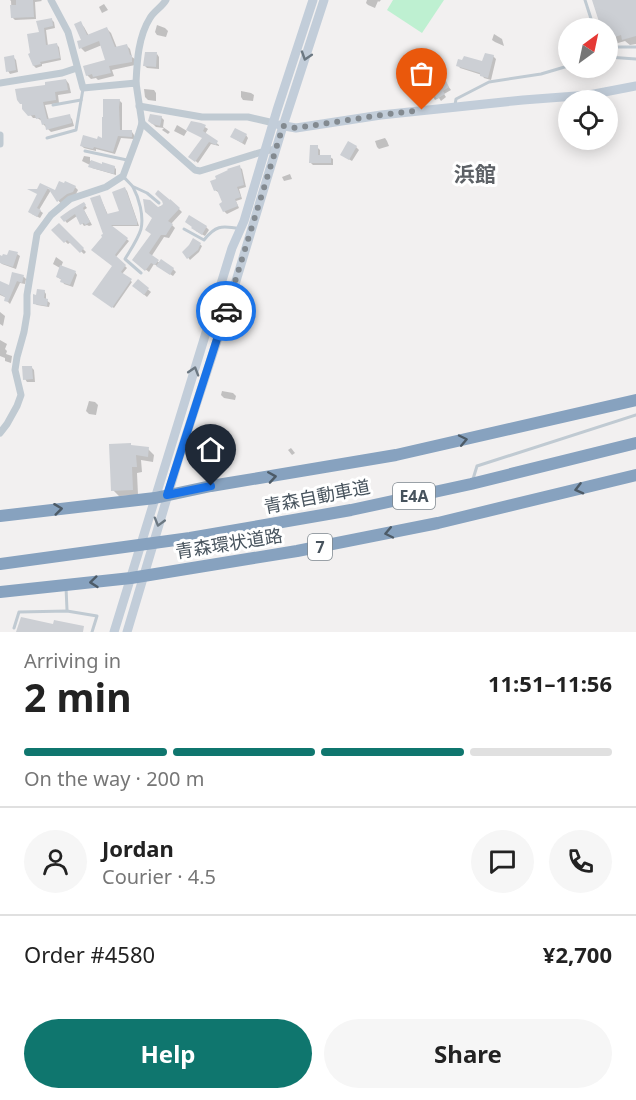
<!DOCTYPE html>
<meta charset="utf-8">
<style>
body{margin:0;font-family:"Noto Sans","Noto Sans JP",sans-serif;background:#f6f6f6;color:#222;height:100vh;display:flex;flex-direction:column;font-size:22px;white-space:nowrap}
*{box-sizing:border-box;margin:0}
p{font-size:20px;color:#767676}
.icon{flex:none;width:33px;height:33px;fill:none;stroke:currentColor;stroke-width:2;stroke-linecap:round;stroke-linejoin:round}
.map{position:relative;height:632px;overflow:hidden}
.details{display:flex;flex-direction:column;background:#fff;flex:1}
.details>*{flex:none}
.needle{width:39px;rotate:33deg}
.buttons{position:absolute;left:558px;top:18px;display:grid;gap:12px}
.buttons a{display:grid;place-items:center;width:60px;height:60px;border-radius:50%;background:#fff;box-shadow:0 3px 15px #0003;font-size:30px}
.pin{position:absolute;display:grid;place-items:center;width:51px;height:51px;color:#fff;margin:-62px -26px;border-radius:50% 50% 50% 0;rotate:-45deg;box-shadow:0 0 6px #0007}
.pin .icon{rotate:45deg}
.courier{position:absolute;display:grid;place-items:center;width:60px;height:60px;margin:-30px;border:4px solid #1a73e8;border-radius:50%;background:#fff;color:#222;box-shadow:0 2px 8px #0007}
.overview em{font-style:normal;font-weight:700}
.overview div{display:flex;flex-direction:column-reverse}
.overview{display:flex;align-items:center;justify-content:space-between;height:102px;padding:0 24px}
h1{font-size:39px;font-weight:700;line-height:45px}
.bar{display:grid;grid-template-columns:repeat(4,1fr);gap:9px 6px;align-content:center;height:72px;padding:0 24px}
.bar i{height:8px;border-radius:4px;background:#e0e0e0}
.bar .active{background:#0f766e}
.bar p{grid-column:span 4}
.line{display:flex;align-items:center;gap:15px;padding:0 24px;border-top:2px solid #e0e0e0}
.line div{flex:1}
.round{display:grid;place-items:center;flex:none;width:63px;height:63px;border-radius:32px;background:#f6f6f6}
.cta{display:flex;gap:12px;margin-top:auto;padding:12px 24px}
.cta a{flex:1;height:69px;border-radius:36px;background:#0f766e;color:#fff;font-size:24px;font-weight:700;line-height:69px;text-align:center}
.cta a+a{background:#f6f6f6;color:#222}
.map>svg:first-child{display:block}
.green{fill:#bef0d1}
.shadow{fill:#0003}
.building{fill:#cccfd4}
.lines{fill:none;stroke-linecap:round;stroke-linejoin:round}
.lane{stroke:#c0cad2;stroke-width:3}
.street{stroke:#c0cad2;stroke-width:7}
.secondary{stroke:#c2cdd9;stroke-width:9}
.highway{stroke:#87a2bf;stroke-width:12}
.oneway{stroke:#6c7882}
.oneway2{stroke:#4d5b67}
.done{stroke:#838a90;stroke-width:6;stroke-dasharray:0 10.8}
.route{stroke:#1a73e8;stroke-width:8}
.labels{text-anchor:middle;stroke-width:6;stroke-linejoin:round;paint-order:stroke}
.shield{fill:#fff;stroke:#7e878e;stroke-width:1.5}
.shield-label{font-size:16px;font-weight:bold;fill:#47535d}
.street-label{font-size:18px;fill:#47535d;stroke:#fff}
.quarter-label{font-size:21px;font-weight:bold;fill:#5c6065;stroke:#fff}
</style>
<div class="map">
<svg width="636" height="632" viewBox="0 0 636 632">
<rect width="100%" height="100%" fill="#f2f0f0"/>
<path class="green" d="M 393,0 L 444,0 L 422,33 L 387,10 Z"/>
<g class="shadow">
<path d="M 10,0 L 41,0 L 42,1 L 35,2 L 36,19 L 15,20 L 12,17 L 11,1 Z"/>
<path d="M 367,0 L 381,0 L 379,2 L 378,1 L 375,8 L 368,5 L 366,3 Z"/>
<path d="M 594,0 L 636,0 L 636,44 L 630,45 L 625,41 L 611,45 L 608,41 L 608,28 L 602,28 Z"/>
<path d="M 104,4 L 108,10 L 102,13 L 99,7 Z"/>
<path d="M 51,19 L 54,22 L 55,28 L 46,30 L 48,46 L 56,44 L 59,47 L 61,60 L 42,64 L 42,66 L 36,68 L 34,66 L 32,54 L 41,33 L 38,22 Z"/>
<path d="M 80,23 L 84,27 L 89,36 L 107,29 L 111,33 L 117,48 L 126,45 L 130,49 L 132,57 L 136,60 L 135,65 L 112,70 L 114,76 L 98,80 L 96,78 L 91,79 L 87,75 L 107,61 L 102,45 L 85,52 L 81,48 L 83,41 Z"/>
<path d="M 157,25 L 165,28 L 168,31 L 166,37 L 157,35 L 155,32 Z"/>
<path d="M 494,34 L 502,39 L 504,46 L 495,42 L 492,40 Z"/>
<path d="M 157,54 L 159,57 L 159,69 L 147,68 L 144,65 Z"/>
<path d="M 493,56 L 496,59 L 491,80 L 484,78 L 482,75 L 460,68 L 458,65 L 483,63 Z"/>
<path d="M 13,57 L 16,60 L 18,72 L 10,74 L 8,71 Z"/>
<path d="M 66,80 L 69,84 L 71,93 L 58,95 L 59,103 L 45,105 L 49,120 L 69,116 L 72,119 L 74,126 L 51,132 L 43,124 L 42,121 L 37,118 L 33,118 L 21,103 L 47,86 Z"/>
<path d="M 448,86 L 451,90 L 444,94 L 446,97 L 441,101 L 439,98 L 435,100 L 433,97 Z"/>
<path d="M 144,89 L 154,90 L 156,93 L 156,101 L 148,100 L 145,97 Z"/>
<path d="M 241,91 L 251,93 L 254,95 L 253,101 L 243,100 L 241,97 Z"/>
<path d="M 119,100 L 122,103 L 122,132 L 132,132 L 134,135 L 134,139 L 121,138 L 115,154 L 96,149 L 96,151 L 84,148 L 81,145 L 104,140 Z"/>
<path d="M 161,117 L 164,120 L 163,127 L 170,132 L 168,134 L 162,130 L 164,128 L 156,127 L 150,121 Z"/>
<path d="M 200,124 L 208,129 L 205,134 L 219,145 L 219,146 L 211,144 L 198,163 L 190,156 L 203,138 Z"/>
<path d="M 177,125 L 187,131 L 184,136 L 174,131 Z"/>
<path d="M 246,135 L 248,138 L 245,145 L 232,137 Z"/>
<path d="M 385,138 L 387,141 L 389,146 L 379,149 L 377,147 L 375,141 Z"/>
<path d="M 317,147 L 320,150 L 320,156 L 330,157 L 333,159 L 333,165 L 313,165 L 310,162 Z"/>
<path d="M 356,147 L 359,150 L 352,161 L 345,157 Z"/>
<path d="M 84,156 L 90,157 L 90,161 L 103,166 L 114,167 L 116,169 L 116,175 L 92,168 L 90,165 L 82,161 Z"/>
<path d="M 239,167 L 242,169 L 246,187 L 239,189 L 242,199 L 236,201 L 239,208 L 227,214 L 224,211 L 224,203 L 219,192 L 218,192 L 215,190 Z"/>
<path d="M 290,174 L 292,179 L 284,181 L 282,177 Z"/>
<path d="M 40,185 L 51,190 L 39,210 L 43,213 L 40,218 L 32,214 Z"/>
<path d="M 75,187 L 78,190 L 76,194 L 61,204 L 51,190 L 56,192 Z"/>
<path d="M 125,189 L 127,191 L 139,226 L 111,226 L 129,241 L 116,257 L 127,268 L 122,274 L 132,282 L 114,308 L 96,295 L 114,266 L 105,235 L 100,197 L 108,215 L 121,213 Z"/>
<path d="M 171,201 L 182,212 L 171,224 L 175,228 L 169,238 L 164,237 L 151,257 L 160,263 L 173,269 L 176,272 L 173,276 L 154,264 L 149,272 L 136,262 L 152,234 L 157,208 Z"/>
<path d="M 84,204 L 87,208 L 84,210 L 92,225 L 89,226 L 87,225 L 84,226 L 77,216 L 67,223 L 62,217 Z"/>
<path d="M 59,225 L 86,252 L 84,254 L 71,242 L 68,244 L 53,230 Z"/>
<path d="M 206,227 L 209,230 L 205,236 L 196,231 Z"/>
<path d="M 194,240 L 202,246 L 199,252 L 190,260 L 184,252 Z"/>
<path d="M 17,254 L 20,256 L 16,269 L 2,264 L 0,262 L 0,259 Z"/>
<path d="M 56,257 L 63,262 L 61,267 L 75,272 L 77,275 L 73,287 L 64,284 L 62,280 L 57,277 L 60,268 L 53,264 Z"/>
<path d="M 13,274 L 24,277 L 26,279 L 25,284 L 20,283 L 10,304 L 6,300 L 7,298 L 0,295 L 0,283 L 10,287 Z"/>
<path d="M 138,281 L 151,292 L 147,297 L 137,289 Z"/>
<path d="M 44,291 L 46,294 L 46,300 L 50,303 L 49,307 L 37,305 L 34,303 Z"/>
<path d="M 0,312 L 5,316 L 3,326 L 0,324 Z"/>
<path d="M 0,340 L 7,344 L 5,349 L 7,351 L 6,354 L 12,356 L 11,363 L 5,361 L 5,358 L 0,356 Z"/>
<path d="M 31,367 L 34,370 L 35,382 L 27,382 L 25,379 Z"/>
<path d="M 222,391 L 233,393 L 236,396 L 235,400 L 224,398 L 221,395 Z"/>
<path d="M 89,401 L 95,402 L 98,405 L 96,415 L 89,414 L 86,411 Z"/>
<path d="M 111,446 L 148,449 L 154,455 L 153,462 L 141,460 L 142,472 L 137,473 L 138,495 L 119,496 L 113,490 Z"/>
<path d="M 291,448 L 295,453 L 292,455 L 288,450 Z"/>
</g>
<g class="building">
<path d="M 16,0 L 33,0 L 34,17 L 11,18 L 10,5 L 16,5 Z"/>
<path d="M 592,0 L 636,0 L 636,36 L 622,40 L 621,35 L 608,39 L 608,28 L 601,28 Z"/>
<path d="M 52,18 L 53,26 L 44,28 L 46,45 L 57,43 L 60,58 L 40,62 L 41,64 L 33,66 L 28,54 L 30,53 L 27,34 L 39,32 L 36,21 Z"/>
<path d="M 81,21 L 87,35 L 107,27 L 115,47 L 127,44 L 130,55 L 132,55 L 132,62 L 109,66 L 111,73 L 93,77 L 92,74 L 86,76 L 83,66 L 105,60 L 99,41 L 79,49 L 77,41 L 81,40 L 74,24 Z"/>
<path d="M 145,52 L 157,52 L 156,67 L 143,66 Z"/>
<path d="M 485,53 L 494,55 L 488,78 L 480,76 L 480,73 L 456,66 L 458,59 L 462,60 L 464,56 L 482,61 Z"/>
<path d="M 14,55 L 16,70 L 6,72 L 4,57 Z"/>
<path d="M 66,79 L 68,90 L 55,92 L 56,100 L 43,102 L 47,119 L 70,114 L 72,123 L 46,130 L 45,124 L 42,125 L 40,118 L 36,119 L 35,115 L 28,116 L 22,109 L 22,104 L 20,104 L 17,100 L 15,89 L 45,85 L 45,82 Z"/>
<path d="M 446,81 L 449,87 L 443,91 L 445,94 L 437,99 L 435,96 L 432,98 L 428,92 Z"/>
<path d="M 103,99 L 120,99 L 119,107 L 120,130 L 132,130 L 132,137 L 118,136 L 113,152 L 94,147 L 93,149 L 80,146 L 83,135 L 97,139 L 98,136 L 102,138 L 102,117 L 103,117 Z"/>
<path d="M 150,114 L 162,116 L 160,126 L 152,124 L 148,121 Z"/>
<path d="M 191,121 L 201,123 L 206,125 L 203,131 L 218,141 L 216,145 L 209,142 L 195,162 L 188,157 L 202,138 L 186,130 Z"/>
<path d="M 235,128 L 247,134 L 242,143 L 230,137 Z"/>
<path d="M 348,141 L 357,146 L 349,160 L 340,155 Z"/>
<path d="M 310,145 L 318,145 L 318,155 L 331,155 L 331,163 L 309,163 Z"/>
<path d="M 91,160 L 102,164 L 102,162 L 115,166 L 114,174 L 88,167 Z"/>
<path d="M 240,165 L 244,185 L 237,187 L 241,197 L 235,199 L 238,206 L 223,212 L 219,204 L 222,202 L 217,190 L 214,191 L 210,181 L 216,179 L 215,176 L 228,170 L 227,169 Z"/>
<path d="M 59,181 L 64,183 L 65,181 L 76,186 L 73,192 L 67,194 L 57,202 L 48,188 L 37,208 L 41,210 L 37,217 L 28,212 L 37,194 L 27,189 L 37,189 L 40,183 L 55,190 Z"/>
<path d="M 125,187 L 137,221 L 137,225 L 111,225 L 128,238 L 115,255 L 126,265 L 121,272 L 132,279 L 112,308 L 92,294 L 112,266 L 91,250 L 102,237 L 101,235 L 103,234 L 90,198 L 100,195 L 107,214 L 119,211 L 112,192 Z"/>
<path d="M 158,190 L 170,200 L 170,199 L 180,208 L 168,221 L 173,224 L 166,235 L 161,235 L 149,253 L 159,260 L 155,265 L 151,263 L 145,271 L 132,260 L 151,234 L 145,230 L 152,218 L 145,212 L 143,199 L 150,200 L 158,207 L 161,206 L 163,204 L 162,201 L 155,194 Z"/>
<path d="M 84,202 L 86,205 L 83,208 L 90,222 L 85,225 L 84,223 L 80,225 L 75,214 L 64,222 L 60,217 L 70,210 Z"/>
<path d="M 189,215 L 207,226 L 202,235 L 191,228 L 192,227 L 185,222 Z"/>
<path d="M 59,223 L 84,248 L 80,253 L 67,240 L 64,243 L 51,230 Z"/>
<path d="M 193,238 L 201,243 L 198,250 L 187,259 L 182,252 L 189,245 Z"/>
<path d="M 9,250 L 18,252 L 13,267 L 0,263 L 0,255 L 2,256 L 3,254 L 7,255 Z"/>
<path d="M 161,259 L 174,268 L 170,275 L 156,266 Z"/>
<path d="M 60,265 L 76,271 L 70,285 L 60,282 L 61,279 L 56,277 Z"/>
<path d="M 12,272 L 24,275 L 22,283 L 17,281 L 8,302 L 4,301 L 5,297 L 0,294 L 0,281 L 9,285 Z"/>
<path d="M 138,279 L 149,288 L 144,295 L 132,286 Z"/>
<path d="M 37,289 L 45,290 L 44,298 L 48,299 L 47,306 L 33,304 L 33,294 L 36,295 Z"/>
<path d="M 22,366 L 32,366 L 33,379 L 23,380 Z"/>
<path d="M 131,443 L 131,445 L 149,447 L 148,457 L 136,455 L 137,467 L 132,467 L 133,490 L 111,491 L 109,444 Z"/>
<path d="M 21,617 L 53,624 L 54,620 L 84,626 L 83,632 L 16,632 Z"/>
</g>
<g class="lines">
<g class="lane">
<path d="M 585,0 L 594,28"/>
<path d="M 608,47 L 636,47"/>
<path d="M 608,57 L 636,59"/>
<path d="M 53,105 L 81,100"/>
<path d="M 455,105 L 456,99 L 489,82 L 541,74 L 568,66"/>
<path d="M 47,138 L 76,130 L 83,89"/>
<path d="M 85,151 L 127,160"/>
<path d="M 123,176 C 126,180 130,183 133,187 C 139,198 144,216 141,229 C 138,239 131,249 125,259 L 141,273"/>
<path d="M 134,187 L 147,193 L 159,203"/>
<path d="M 184,229 L 204,240 C 215,226 221,225 240,229"/>
<path d="M 473,479 L 477,466 L 636,415"/>
<path d="M 66,587 L 67,610"/>
<path d="M 14,628 L 19,612 L 67,611 L 97,616 L 92,632"/>
</g>
<g class="street">
<path d="M 0,83 L 62,73 L 77,68"/>
<path d="M 136,83 C 137,62 138,37 150,18 C 154,11 162,7 166,0"/>
<path d="M 139,106 L 202,117 L 248,117 L 274,123"/>
<path d="M 142,123 L 195,170 L 200,171 L 265,151 L 276,149"/>
<path d="M 0,135 L 0,144"/>
<path d="M 0,433 L 7,424 L 17,406 L 21,395 L 15,370 L 17,357 L 24,332 L 27,314 L 27,295 L 37,234 L 51,215 L 70,199 L 106,187 L 123,176 L 139,133 L 142,123 L 136,83 L 83,88 L 68,32 L 51,0"/>
</g>
<g class="secondary">
<path d="M 279,125 L 296,128 L 381,115 L 523,100 L 589,95 L 636,86"/>
<path d="M 114,632 L 232,248 L 244,221 L 277,110 L 313,0"/>
<path d="M 127,632 L 181,451 L 229,304 L 283,126 L 324,0"/>
</g>
<g class="highway">
<path d="M 0,516 L 155,498 L 211,486 L 396,455 L 636,400"/>
<path d="M 0,564 L 190,538 L 351,510 L 471,484 L 636,443"/>
<path d="M 0,592 L 131,578 L 297,551 L 438,523 L 636,475"/>
</g>
</g>
<defs><path id="oneway-chevron" d="M-2-3.5L2.5 0L-2 3.5" fill="none" stroke-width="1.6" stroke-linecap="round" stroke-linejoin="round" transform="scale(1.5)"/></defs>
<g class="oneway">
<use href="#oneway-chevron" transform="translate(306 56) rotate(108)"/>
<use href="#oneway-chevron" transform="translate(194 371) rotate(-73)"/>
<use href="#oneway-chevron" transform="translate(159 522) rotate(106)"/>
</g>
<g class="oneway2">
<use href="#oneway-chevron" transform="translate(463 440) rotate(-12)"/>
<use href="#oneway-chevron" transform="translate(272 477) rotate(-9)"/>
<use href="#oneway-chevron" transform="translate(579 489) rotate(166)"/>
<use href="#oneway-chevron" transform="translate(58 509) rotate(-7)"/>
<use href="#oneway-chevron" transform="translate(389 533) rotate(168)"/>
<use href="#oneway-chevron" transform="translate(94 582) rotate(174)"/>
</g>
<g class="lines">
<path class="done" d="M 226,311 L 283,126 L 296,128 L 381,115 L 422,110"/>
<path class="route" d="M 211,486 L 167,495 L 226,311"/>
</g>
<g class="labels">
<g class="shield">
<rect x="393" y="483" width="42" height="26" rx="4.5"/>
<rect x="308" y="534" width="24" height="26" rx="4.5"/>
</g>
<g class="shield-label">
<text x="414" y="502">E4A</text>
<text x="320" y="553">7</text>
</g>
<g class="street-label">
<text transform="translate(317 497) rotate(-11)" y="6">青森自動車道</text>
<text transform="translate(229 544) rotate(-9)" y="6">青森環状道路</text>
</g>
<g class="quarter-label">
<text x="475" y="182">浜館</text>
</g>
</g>
</svg>
<div class="buttons">
<a><svg class="needle" viewBox="-14 -14 28 28"><path d="M0-13l5 13h-10z" fill="#e53935"/><path d="M0 13l5-13h-10z" fill="#767676"/></svg></a>
<a><svg class="icon" aria-label="locate" viewBox="0 0 24 24"><circle cx="12" cy="12" r="6"/><path d="M12 2v4M12 18v4M2 12h4M18 12h4"/></svg></a>
</div>
<div class="pin" style="left:422px;top:110px;background:#ea580c"><svg class="icon" aria-label="bag" viewBox="0 0 24 24"><path d="M5 8h14l-1 12H6zM9 8a3 3 0 0 1 6 0"/></svg></div>
<div class="pin" style="left:211px;top:486px;background:#1f2937"><svg class="icon" aria-label="home" viewBox="0 0 24 24"><path d="M3 11l9-7 9 7M6 9v11h12V9"/></svg></div>
<div class="courier" style="left:226px;top:311px"><svg class="icon" aria-label="car" viewBox="0 0 24 24"><path d="M5 17H2v-5l4-1 3-4h7l3 4 3 1v5h-3M9 17h6M6 11h13"/><circle cx="7" cy="17" r="2"/><circle cx="17" cy="17" r="2"/></svg></div>
</div>
<section class="details">
<div class="overview"><div><h1>2 min</h1><p>Arriving in</p></div><em>11:51–11:56</em></div>
<div class="bar"><i class="active"></i><i class="active"></i><i class="active"></i><i></i><p>On the way · 200 m</p></div>
<div class="line" style="height:108px"><a class="round"><svg class="icon" aria-label="person" viewBox="0 0 24 24"><circle cx="12" cy="8" r="4"/><path d="M4 21q1-7 8-7t8 7"/></svg></a><div><b>Jordan</b><p>Courier · 4.5</p></div><a class="round"><svg class="icon" aria-label="chat" viewBox="0 0 24 24"><path d="M4 5h16v11H9l-5 4z"/></svg></a><a class="round"><svg class="icon" aria-label="phone" viewBox="0 0 24 24"><path d="M5 4h4l2 5-3 2q2 4 5 5l2-3 5 2v4C11 20 4 13 5 4z"/></svg></a></div>
<div class="line" style="height:78px"><div>Order #4580</div><b>¥2,700</b></div>
<div class="cta"><a>Help</a><a>Share</a></div>
</section>
